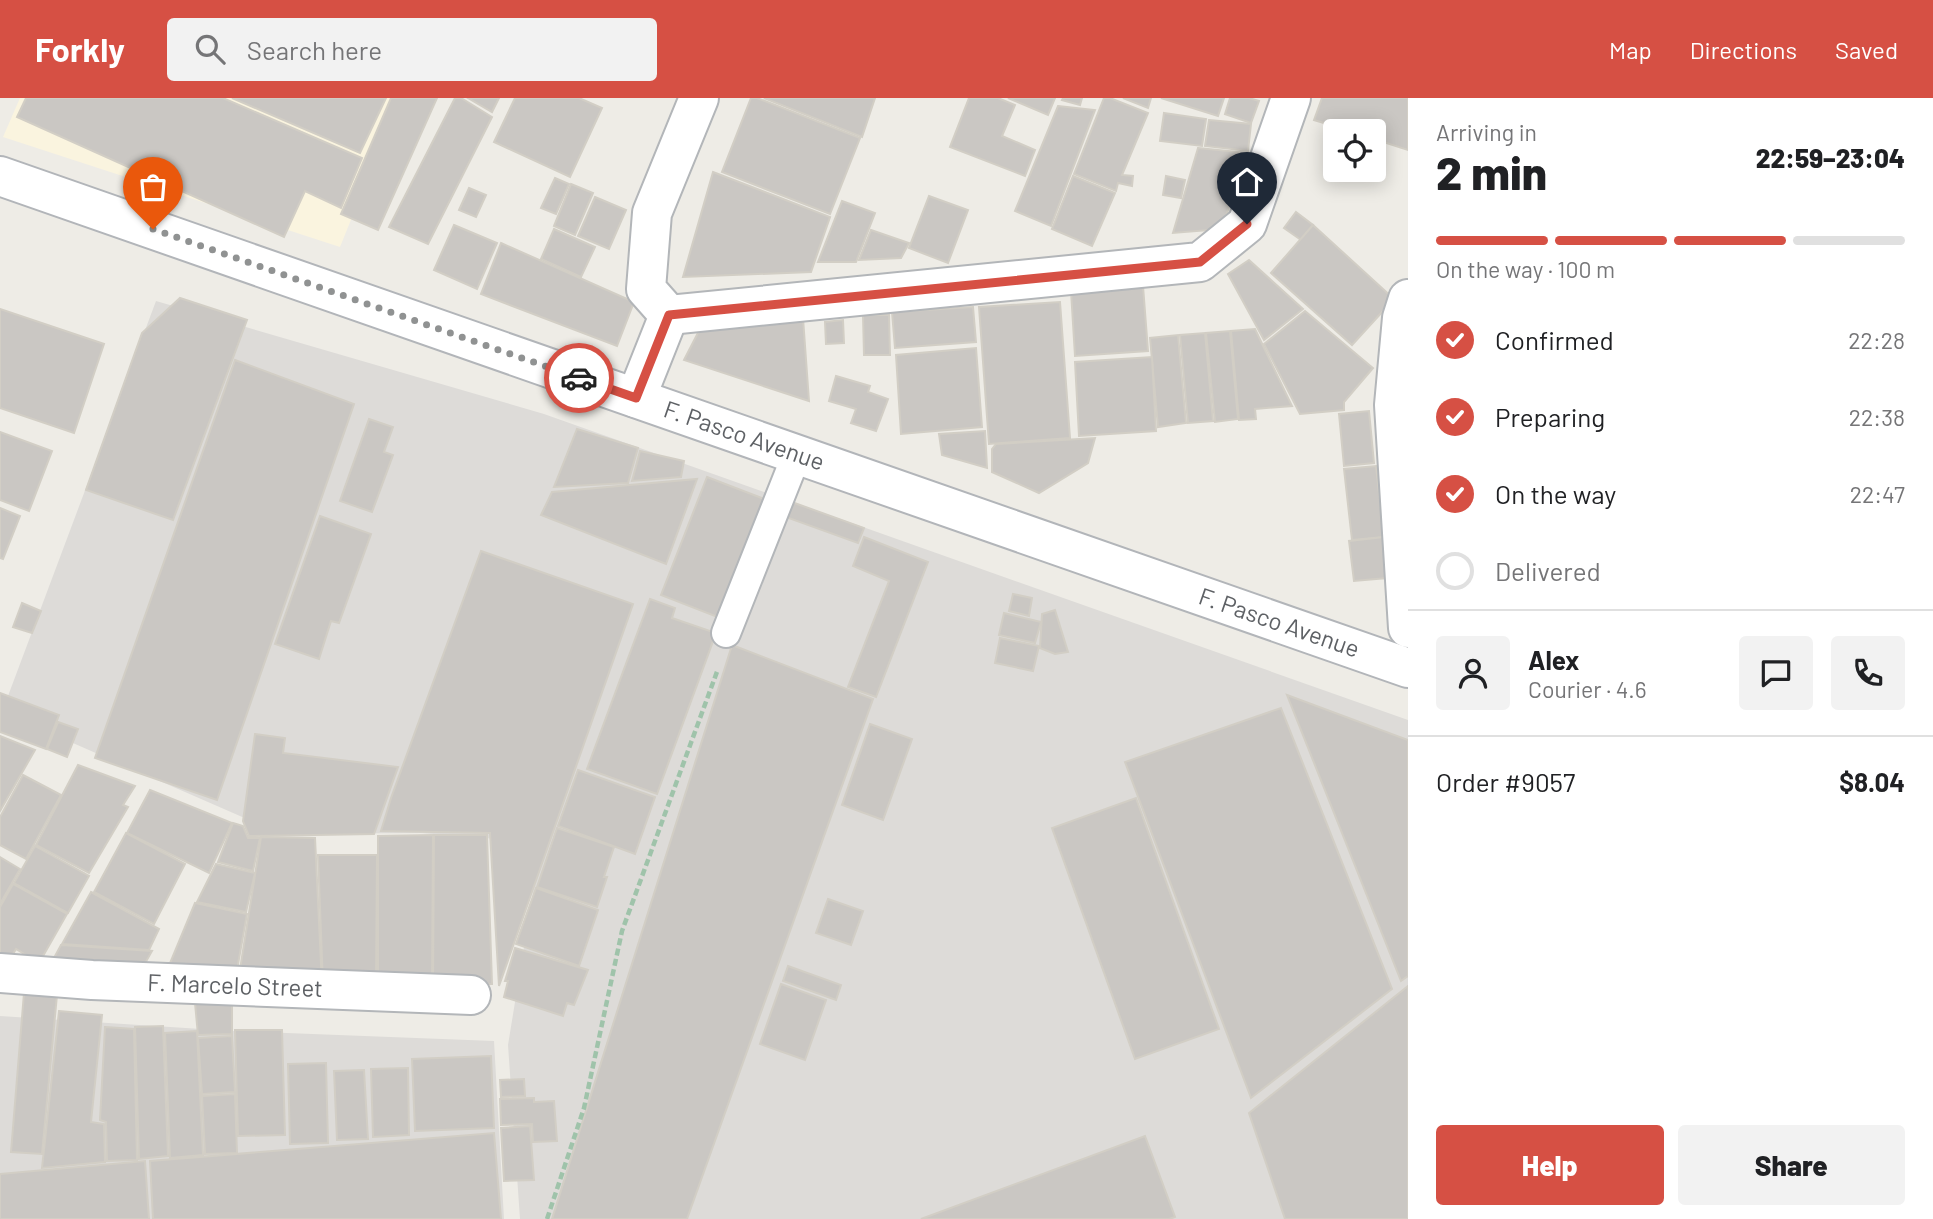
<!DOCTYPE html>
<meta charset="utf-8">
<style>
body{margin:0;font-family:Barlow,sans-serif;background:#f2f2f2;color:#202124;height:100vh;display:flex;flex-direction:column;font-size:26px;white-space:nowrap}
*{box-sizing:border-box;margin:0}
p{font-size:23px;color:#757577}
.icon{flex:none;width:38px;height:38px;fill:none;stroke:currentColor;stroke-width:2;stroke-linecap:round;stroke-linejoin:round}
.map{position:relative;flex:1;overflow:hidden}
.side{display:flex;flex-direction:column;background:#fff;width:525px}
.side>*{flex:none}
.controls{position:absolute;left:1323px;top:21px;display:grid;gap:14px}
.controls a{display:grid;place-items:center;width:63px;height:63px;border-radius:7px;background:#fff;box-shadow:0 4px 18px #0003;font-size:35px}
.pin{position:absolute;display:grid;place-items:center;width:60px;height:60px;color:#fff;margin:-72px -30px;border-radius:50% 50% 50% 0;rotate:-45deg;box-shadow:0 0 7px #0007}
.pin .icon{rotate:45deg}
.courier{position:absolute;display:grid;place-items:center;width:70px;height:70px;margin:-35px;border:5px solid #d65044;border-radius:50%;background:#fff;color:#222;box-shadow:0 2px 9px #0007}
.overview em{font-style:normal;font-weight:800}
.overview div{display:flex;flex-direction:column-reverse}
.overview{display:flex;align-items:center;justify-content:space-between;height:119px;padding:0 28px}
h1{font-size:46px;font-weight:800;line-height:52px}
.bar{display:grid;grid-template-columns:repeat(4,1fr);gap:10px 7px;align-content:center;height:84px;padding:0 28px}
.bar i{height:9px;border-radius:5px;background:#e0e0e0}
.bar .current{background:#d65044}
.bar p{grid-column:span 4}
.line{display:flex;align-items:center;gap:18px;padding:0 28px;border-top:2px solid #e0e0e0}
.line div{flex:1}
.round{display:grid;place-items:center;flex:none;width:74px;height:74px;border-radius:7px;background:#f2f2f2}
ol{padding:0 28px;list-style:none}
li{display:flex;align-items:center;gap:21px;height:77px}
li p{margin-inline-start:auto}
li .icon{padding:7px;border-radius:50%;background:#d65044;color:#fff;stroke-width:4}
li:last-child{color:#757577}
li i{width:38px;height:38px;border:4px solid #e0e0e0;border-radius:50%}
.primary-button{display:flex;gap:14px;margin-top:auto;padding:14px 28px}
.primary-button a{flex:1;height:80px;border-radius:7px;background:#d65044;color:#fff;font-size:28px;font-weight:800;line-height:80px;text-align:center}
.primary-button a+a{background:#f2f2f2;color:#202124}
header{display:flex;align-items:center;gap:42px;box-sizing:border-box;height:98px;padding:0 35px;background:#d65044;color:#fff}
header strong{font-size:33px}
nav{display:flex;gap:38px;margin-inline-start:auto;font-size:24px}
.search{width:490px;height:63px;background:#f2f2f2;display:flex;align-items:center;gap:18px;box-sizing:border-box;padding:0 24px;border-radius:7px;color:#757577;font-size:26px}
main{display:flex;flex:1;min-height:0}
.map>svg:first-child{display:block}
.commercial{fill:#faf4df}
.industrial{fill:#dddbd8}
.building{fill:#cac7c3;stroke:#d2cec5;stroke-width:2}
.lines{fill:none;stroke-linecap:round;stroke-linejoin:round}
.lane-casing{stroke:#b3b6b9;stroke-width:32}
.street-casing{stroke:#b3b6b9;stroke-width:42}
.secondary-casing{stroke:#b2b5b9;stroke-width:42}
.path{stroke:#9fc3aa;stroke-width:4.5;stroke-dasharray:7 3.5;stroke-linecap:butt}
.lane{stroke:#fff;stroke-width:28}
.street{stroke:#fff;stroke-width:38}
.secondary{stroke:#fff;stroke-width:38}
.done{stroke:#909292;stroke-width:7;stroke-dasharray:0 12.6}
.route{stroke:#d65044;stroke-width:9}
.labels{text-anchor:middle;stroke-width:6;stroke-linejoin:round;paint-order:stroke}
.street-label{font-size:24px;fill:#5e6165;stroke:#fff}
</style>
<header>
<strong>Forkly</strong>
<div class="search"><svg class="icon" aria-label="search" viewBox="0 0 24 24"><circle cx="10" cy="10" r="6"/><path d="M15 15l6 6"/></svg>Search here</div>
<nav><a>Map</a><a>Directions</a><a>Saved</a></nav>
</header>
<main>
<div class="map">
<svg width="1408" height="1121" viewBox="0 0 1408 1121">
<rect width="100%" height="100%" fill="#eeece6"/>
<path class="commercial" d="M 20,0 L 400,0 L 340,149 L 3,39 Z"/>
<g class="industrial">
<path d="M 156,203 L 544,316 L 1408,622 L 1408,1121 L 520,1121 L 508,947 L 535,782 L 510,742 L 421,735 L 281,736 L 2,614 Z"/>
<path d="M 0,918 L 232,933 L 494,943 L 504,1121 L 0,1121 Z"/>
</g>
<g class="building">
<path d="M 26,0 L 223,0 L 362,60 L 341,110 L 305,93 L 284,139 L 17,19 Z"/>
<path d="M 232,0 L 386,0 L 360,55 Z"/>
<path d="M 391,0 L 437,0 L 378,132 L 341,116 Z"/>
<path d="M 455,0 L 461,0 L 492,19 L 428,146 L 389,129 Z"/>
<path d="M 468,0 L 499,0 L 492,14 Z"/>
<path d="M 515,0 L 579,0 L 602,10 L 570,79 L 494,44 Z"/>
<path d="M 751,0 L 757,0 L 860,40 L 830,116 L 722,74 Z"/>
<path d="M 764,0 L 875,0 L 862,39 Z"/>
<path d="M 969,0 L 998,0 L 1015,7 L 1002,38 L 1035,52 L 1025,78 L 950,49 Z"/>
<path d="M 1008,0 L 1055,0 L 1048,17 Z"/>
<path d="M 1063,0 L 1082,0 L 1080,7 L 1062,2 Z"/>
<path d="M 1104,0 L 1110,0 L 1148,15 L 1122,77 L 1133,78 L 1132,88 L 1118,85 L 1116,93 L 1074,76 Z"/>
<path d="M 1123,0 L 1151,0 L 1148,10 Z"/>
<path d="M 1161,0 L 1224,0 L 1218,18 Z"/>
<path d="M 1230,0 L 1249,0 L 1259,3 L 1251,25 L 1225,16 Z"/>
<path d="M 1322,0 L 1408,0 L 1408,52 L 1374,41 L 1374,33 L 1350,33 L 1314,22 Z"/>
<path d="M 1058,8 L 1095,12 L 1051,128 L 1015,113 Z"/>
<path d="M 1164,15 L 1206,21 L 1202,48 L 1160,43 Z"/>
<path d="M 1209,22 L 1251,26 L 1248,53 L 1205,48 Z"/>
<path d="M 1198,50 L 1249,55 L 1221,131 L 1173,135 Z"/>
<path d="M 713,74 L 830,119 L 811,174 L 683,179 Z"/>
<path d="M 1073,78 L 1115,95 L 1092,148 L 1052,131 Z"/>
<path d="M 1166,78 L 1185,82 L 1181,100 L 1163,97 Z"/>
<path d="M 555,80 L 569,86 L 556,116 L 541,110 Z"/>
<path d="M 571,86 L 593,95 L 575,137 L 554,128 Z"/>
<path d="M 469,90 L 486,97 L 476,119 L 459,112 Z"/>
<path d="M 929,98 L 968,112 L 948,165 L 909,150 Z"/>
<path d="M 595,99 L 626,112 L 609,151 L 578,138 Z"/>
<path d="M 842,103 L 875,115 L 856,164 L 818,164 Z"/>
<path d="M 1296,114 L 1313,127 L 1301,142 L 1284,130 Z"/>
<path d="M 454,127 L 497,145 L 477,191 L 434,172 Z"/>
<path d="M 1313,127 L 1394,201 L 1352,247 L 1271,175 Z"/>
<path d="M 554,131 L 595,149 L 581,179 L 541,161 Z"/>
<path d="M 871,132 L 909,145 L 901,160 L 859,162 Z"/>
<path d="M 501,145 L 634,204 L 617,248 L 481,196 Z"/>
<path d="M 1249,162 L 1303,211 L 1264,242 L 1228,176 Z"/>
<path d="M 1143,188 L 1148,253 L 1075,258 L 1071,193 Z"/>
<path d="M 180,200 L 247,222 L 173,422 L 86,392 L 142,235 Z"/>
<path d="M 1060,204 L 1070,340 L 989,346 L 979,209 Z"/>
<path d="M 973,209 L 976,244 L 895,250 L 892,214 Z"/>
<path d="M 0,211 L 104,246 L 74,335 L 0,310 Z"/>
<path d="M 1305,213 L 1373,270 L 1344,304 L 1344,312 L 1300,316 L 1264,246 Z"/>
<path d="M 863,217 L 889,217 L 890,257 L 864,257 Z"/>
<path d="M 803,220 L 809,303 L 684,262 L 702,227 Z"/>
<path d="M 843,222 L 844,245 L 826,246 L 825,224 Z"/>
<path d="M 1255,231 L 1292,308 L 1255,311 L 1256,321 L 1239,322 L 1231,233 Z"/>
<path d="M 1230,233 L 1238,321 L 1215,324 L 1206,235 Z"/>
<path d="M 1205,235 L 1213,323 L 1188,325 L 1180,237 Z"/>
<path d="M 1178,237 L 1186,325 L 1158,329 L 1150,240 Z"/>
<path d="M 976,250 L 982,329 L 901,336 L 896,257 Z"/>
<path d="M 1152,259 L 1156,333 L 1079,338 L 1075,264 Z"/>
<path d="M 235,262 L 354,306 L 217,702 L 95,660 Z"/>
<path d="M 836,278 L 870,288 L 868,294 L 888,301 L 876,333 L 851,325 L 856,311 L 829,303 Z"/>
<path d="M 1369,313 L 1374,365 L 1344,368 L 1339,316 Z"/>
<path d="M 369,321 L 393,329 L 384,354 L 393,357 L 372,414 L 340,403 Z"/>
<path d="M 577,331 L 638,350 L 628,385 L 554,389 Z"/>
<path d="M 985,333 L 987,370 L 942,357 L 939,336 Z"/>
<path d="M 0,334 L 52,353 L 29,413 L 0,402 Z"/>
<path d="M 1095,340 L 1088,365 L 1039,395 L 992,374 L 992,351 L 996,346 Z"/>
<path d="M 640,353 L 684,363 L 681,379 L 632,383 Z"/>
<path d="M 1376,368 L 1384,439 L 1352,442 L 1344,371 Z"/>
<path d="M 707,379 L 767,402 L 720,520 L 661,497 Z"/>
<path d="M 697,381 L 666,466 L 541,417 L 552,394 Z"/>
<path d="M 789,403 L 864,430 L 858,445 L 783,418 Z"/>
<path d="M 0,410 L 20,418 L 3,461 L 0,460 Z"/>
<path d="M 320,418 L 371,436 L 339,525 L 331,523 L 319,561 L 275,546 Z"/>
<path d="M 864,439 L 928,464 L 876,599 L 848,589 L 889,483 L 853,468 Z"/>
<path d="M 1384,439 L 1387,480 L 1354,483 L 1349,443 Z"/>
<path d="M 481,453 L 633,506 L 499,888 L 490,735 L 381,733 L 391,700 Z"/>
<path d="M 1013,496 L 1032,500 L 1029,518 L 1009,513 Z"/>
<path d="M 650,501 L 675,510 L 672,520 L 716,535 L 657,696 L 587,671 Z"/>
<path d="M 22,505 L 41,513 L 32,535 L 13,529 Z"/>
<path d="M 1055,512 L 1068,554 L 1055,556 L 1040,550 L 1042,516 Z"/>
<path d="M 1004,515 L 1041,524 L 1035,545 L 999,537 Z"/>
<path d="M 1000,540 L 1039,548 L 1033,573 L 995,565 Z"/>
<path d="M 732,547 L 873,601 L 687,1121 L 552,1121 Z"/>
<path d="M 0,595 L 59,617 L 46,651 L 0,634 Z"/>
<path d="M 1287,597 L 1408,642 L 1408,878 L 1401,883 Z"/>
<path d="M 1281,610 L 1392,891 L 1251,1000 L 1125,664 Z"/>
<path d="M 58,624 L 78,631 L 67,659 L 47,651 Z"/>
<path d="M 870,626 L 912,641 L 883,722 L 842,707 Z"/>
<path d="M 255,636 L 285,640 L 283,655 L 398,669 L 374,736 L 249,738 L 243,723 Z"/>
<path d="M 0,638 L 35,652 L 0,713 Z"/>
<path d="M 78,667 L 135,688 L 123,707 L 128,709 L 89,775 L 36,747 Z"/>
<path d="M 578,672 L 655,699 L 635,756 L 558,728 Z"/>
<path d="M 23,677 L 61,697 L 26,761 L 0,747 L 0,719 Z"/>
<path d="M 150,692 L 232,725 L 209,775 L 127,735 Z"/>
<path d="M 1136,700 L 1219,931 L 1135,961 L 1052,730 Z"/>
<path d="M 233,725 L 243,728 L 248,740 L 260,740 L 253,773 L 218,764 Z"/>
<path d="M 557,730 L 614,749 L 604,779 L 607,779 L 597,809 L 537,789 Z"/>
<path d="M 126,735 L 185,766 L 154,826 L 94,794 Z"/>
<path d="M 433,737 L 432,887 L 378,887 L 378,738 Z"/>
<path d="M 434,737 L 487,737 L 492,886 L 433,887 Z"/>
<path d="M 261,739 L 315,740 L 322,887 L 238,884 Z"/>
<path d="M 35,748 L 89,778 L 68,815 L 14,785 Z"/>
<path d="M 318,757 L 377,757 L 376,886 L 323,887 Z"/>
<path d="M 0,759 L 20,771 L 0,806 Z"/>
<path d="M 216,766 L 255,775 L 246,814 L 197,804 Z"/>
<path d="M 13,786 L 67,816 L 39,865 L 16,851 L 7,866 L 0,862 L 0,809 Z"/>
<path d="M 536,790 L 598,812 L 579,868 L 516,846 Z"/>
<path d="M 91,794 L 159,831 L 149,852 L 62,846 Z"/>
<path d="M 828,801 L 863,813 L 851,847 L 816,835 Z"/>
<path d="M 195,805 L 247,816 L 235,883 L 168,870 Z"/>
<path d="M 61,847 L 152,853 L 139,876 L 49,869 Z"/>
<path d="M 515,850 L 588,872 L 574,907 L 567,905 L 563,918 L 504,899 L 508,883 L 505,883 Z"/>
<path d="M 788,868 L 841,887 L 836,902 L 783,883 Z"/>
<path d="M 781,886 L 826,902 L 805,962 L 760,946 Z"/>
<path d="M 1408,888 L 1408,1121 L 1285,1121 L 1249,1015 Z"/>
<path d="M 24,895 L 57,897 L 42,1056 L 11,1054 Z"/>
<path d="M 195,905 L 232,906 L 232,936 L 198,937 Z"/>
<path d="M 59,913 L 102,917 L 91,1024 L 104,1026 L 105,1064 L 42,1070 Z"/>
<path d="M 163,928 L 168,1058 L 139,1061 L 135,929 Z"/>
<path d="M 105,929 L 134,931 L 137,1062 L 107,1063 L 106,1024 L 100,1022 Z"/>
<path d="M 235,932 L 282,932 L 285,1037 L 238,1038 Z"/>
<path d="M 197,933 L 203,1057 L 170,1060 L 165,935 Z"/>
<path d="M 232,938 L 235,994 L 202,996 L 198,940 Z"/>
<path d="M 491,958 L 494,1030 L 415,1033 L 412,961 Z"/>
<path d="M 326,965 L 328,1045 L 290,1046 L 288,966 Z"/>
<path d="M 408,970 L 409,1037 L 373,1039 L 371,971 Z"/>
<path d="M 364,972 L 368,1041 L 337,1042 L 334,973 Z"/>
<path d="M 524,981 L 525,998 L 501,999 L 500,982 Z"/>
<path d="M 235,996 L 237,1055 L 205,1056 L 202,998 Z"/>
<path d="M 534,1000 L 534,1004 L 554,1003 L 557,1043 L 533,1044 L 532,1026 L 501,1027 L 500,1001 Z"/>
<path d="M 530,1028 L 534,1082 L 504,1083 L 501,1030 Z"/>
<path d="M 494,1035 L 501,1121 L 153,1121 L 150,1063 Z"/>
<path d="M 1145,1038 L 1175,1119 L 1169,1121 L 921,1121 Z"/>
<path d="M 145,1063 L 149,1121 L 0,1121 L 0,1076 Z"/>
</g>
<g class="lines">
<g class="lane-casing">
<path id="lane" d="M 726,535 L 797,356"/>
</g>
<g class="street-casing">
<g id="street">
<path d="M 1408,201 L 1402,220 L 1394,307 L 1408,530"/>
<path d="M 669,217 L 1200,164 L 1247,126 L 1291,0"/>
<path d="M 636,300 L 669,217 L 646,191 L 652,115 L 699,0"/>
<path d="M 0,875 L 92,882 L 471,897"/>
</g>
</g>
<g class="secondary-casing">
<path id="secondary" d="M 0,78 L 1408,570"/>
</g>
<path class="path" d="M 547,1121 L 584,1010 L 622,833 L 718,571"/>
<use href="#lane" class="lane"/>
<use href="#street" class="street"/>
<use href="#secondary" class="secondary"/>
</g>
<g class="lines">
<path class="done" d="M 153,131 L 579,280"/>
<path class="route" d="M 579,280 L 636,300 L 669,217 L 1200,164 L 1247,126"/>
</g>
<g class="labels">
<g class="street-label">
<text transform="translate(744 338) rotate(19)" y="8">F. Pasco Avenue</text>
<text transform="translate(1279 525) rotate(19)" y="8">F. Pasco Avenue</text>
<text transform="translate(235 888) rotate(2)" y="8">F. Marcelo Street</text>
</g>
</g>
</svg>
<div class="controls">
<a><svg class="icon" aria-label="locate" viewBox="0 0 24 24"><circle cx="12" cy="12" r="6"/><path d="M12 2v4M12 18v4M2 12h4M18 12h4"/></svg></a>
</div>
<div class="pin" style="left:153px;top:131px;background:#ea580c"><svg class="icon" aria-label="bag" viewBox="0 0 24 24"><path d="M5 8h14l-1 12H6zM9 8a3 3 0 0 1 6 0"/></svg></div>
<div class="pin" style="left:1247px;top:126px;background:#1f2937"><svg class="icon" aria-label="home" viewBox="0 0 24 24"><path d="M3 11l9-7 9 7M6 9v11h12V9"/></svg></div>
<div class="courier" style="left:579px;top:280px"><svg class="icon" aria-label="car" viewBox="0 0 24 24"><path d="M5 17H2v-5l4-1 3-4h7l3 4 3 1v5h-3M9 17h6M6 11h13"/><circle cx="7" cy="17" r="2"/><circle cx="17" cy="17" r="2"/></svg></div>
</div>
<section class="side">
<div class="overview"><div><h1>2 min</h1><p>Arriving in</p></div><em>22:59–23:04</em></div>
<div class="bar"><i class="current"></i><i class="current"></i><i class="current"></i><i></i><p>On the way · 100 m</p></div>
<ol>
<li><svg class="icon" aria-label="check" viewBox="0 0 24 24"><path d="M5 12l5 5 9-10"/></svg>Confirmed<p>22:28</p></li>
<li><svg class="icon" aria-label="check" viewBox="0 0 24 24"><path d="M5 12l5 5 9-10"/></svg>Preparing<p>22:38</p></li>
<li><svg class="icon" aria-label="check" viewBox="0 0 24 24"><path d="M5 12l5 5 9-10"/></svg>On the way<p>22:47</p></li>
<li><i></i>Delivered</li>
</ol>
<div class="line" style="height:126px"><a class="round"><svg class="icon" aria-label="person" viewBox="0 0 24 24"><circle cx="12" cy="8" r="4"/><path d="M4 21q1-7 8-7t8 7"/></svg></a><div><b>Alex</b><p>Courier · 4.6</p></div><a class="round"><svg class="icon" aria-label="chat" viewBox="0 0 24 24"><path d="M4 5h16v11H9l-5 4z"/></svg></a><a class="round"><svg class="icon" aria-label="phone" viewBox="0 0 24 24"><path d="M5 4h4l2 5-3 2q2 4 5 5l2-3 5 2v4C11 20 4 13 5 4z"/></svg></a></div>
<div class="line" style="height:91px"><div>Order #9057</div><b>$8.04</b></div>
<div class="primary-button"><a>Help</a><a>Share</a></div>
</section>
</main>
